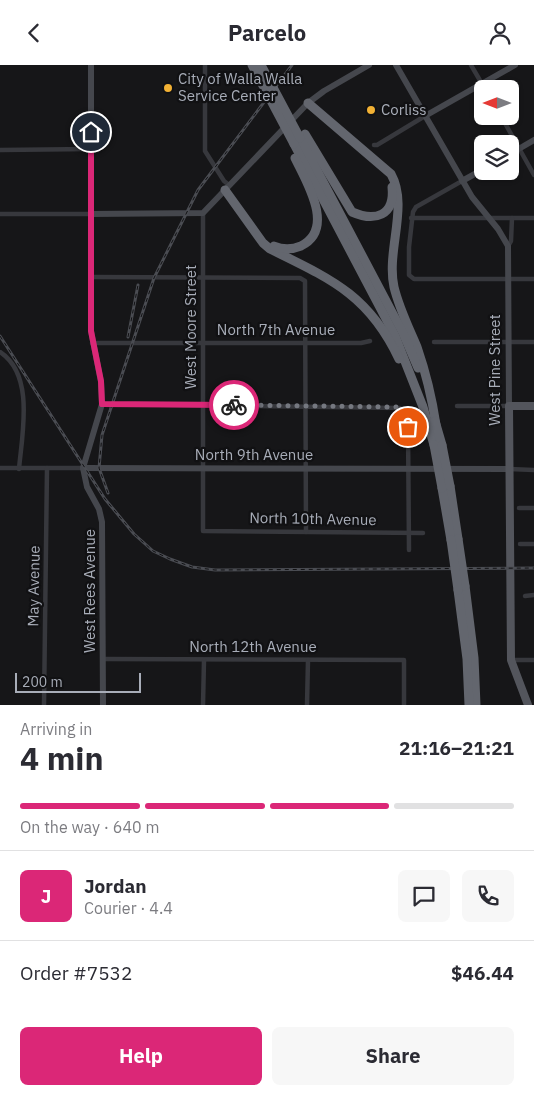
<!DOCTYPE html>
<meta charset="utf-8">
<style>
body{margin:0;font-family:"IBM Plex Sans",sans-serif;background:#f7f7f7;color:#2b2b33;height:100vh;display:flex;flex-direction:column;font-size:19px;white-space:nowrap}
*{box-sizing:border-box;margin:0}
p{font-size:16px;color:#7c7c81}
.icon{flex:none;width:28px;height:28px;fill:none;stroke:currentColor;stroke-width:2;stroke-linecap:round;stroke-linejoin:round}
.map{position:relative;height:640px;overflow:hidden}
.side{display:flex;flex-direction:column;background:#fff;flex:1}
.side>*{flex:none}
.needle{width:32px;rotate:270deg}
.fabs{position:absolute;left:474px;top:15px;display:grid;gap:10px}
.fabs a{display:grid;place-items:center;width:45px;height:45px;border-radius:8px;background:#fff;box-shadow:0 1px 4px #0004;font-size:25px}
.scale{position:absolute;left:15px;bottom:12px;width:126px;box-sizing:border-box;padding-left:5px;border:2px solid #a8adb8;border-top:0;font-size:14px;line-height:18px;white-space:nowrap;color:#a8adb8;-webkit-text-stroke:4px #111113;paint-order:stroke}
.pin{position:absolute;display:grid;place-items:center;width:42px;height:42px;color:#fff;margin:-21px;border:2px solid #fff;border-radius:50%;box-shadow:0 1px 5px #0007}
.courier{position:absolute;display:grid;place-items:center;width:50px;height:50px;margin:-25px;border:4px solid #db2777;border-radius:50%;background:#fff;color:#222;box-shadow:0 1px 6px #0007}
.head em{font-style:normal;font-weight:800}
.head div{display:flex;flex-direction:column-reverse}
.head{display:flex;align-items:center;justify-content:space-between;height:85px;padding:0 20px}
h1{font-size:32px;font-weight:800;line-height:38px}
.bar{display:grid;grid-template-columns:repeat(4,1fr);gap:8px 5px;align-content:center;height:60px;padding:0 20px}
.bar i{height:6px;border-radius:4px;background:#e1e1e2}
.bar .current{background:#db2777}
.bar p{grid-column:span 4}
.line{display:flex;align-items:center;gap:12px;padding:0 20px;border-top:1px solid #e1e1e2}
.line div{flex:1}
.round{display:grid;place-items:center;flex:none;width:52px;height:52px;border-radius:8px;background:#f7f7f7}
.primary-button{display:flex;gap:10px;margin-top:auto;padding:10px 20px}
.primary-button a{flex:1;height:58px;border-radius:8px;background:#db2777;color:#fff;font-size:20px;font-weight:800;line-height:58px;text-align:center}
.primary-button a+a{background:#f7f7f7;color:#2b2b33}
header{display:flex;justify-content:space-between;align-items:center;height:65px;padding:0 20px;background:#fff;font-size:22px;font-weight:800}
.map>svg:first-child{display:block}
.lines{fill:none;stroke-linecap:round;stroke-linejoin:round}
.street{stroke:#37383d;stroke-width:4.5}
.secondary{stroke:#45474d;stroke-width:6}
.primary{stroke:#53555c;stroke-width:8}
.highway{stroke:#63666e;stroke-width:9}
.rail-casing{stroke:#4a4c52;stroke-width:3}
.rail{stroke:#111113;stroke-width:1;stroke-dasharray:4;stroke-linecap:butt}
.highway-bridge{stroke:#63666e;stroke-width:9}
.done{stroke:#757880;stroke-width:5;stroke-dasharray:0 9}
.route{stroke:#db2777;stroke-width:6}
.poi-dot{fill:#f2b134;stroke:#111113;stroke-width:2}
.labels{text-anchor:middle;stroke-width:4.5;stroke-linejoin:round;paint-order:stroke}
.poi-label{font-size:15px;fill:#a8adb8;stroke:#111113;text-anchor:start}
.street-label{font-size:15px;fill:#a8adb8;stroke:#111113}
</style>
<header><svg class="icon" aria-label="back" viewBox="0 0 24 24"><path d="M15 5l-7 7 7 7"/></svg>Parcelo<svg class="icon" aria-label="person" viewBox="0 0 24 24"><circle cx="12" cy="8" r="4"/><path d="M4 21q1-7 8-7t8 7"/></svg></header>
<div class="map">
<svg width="534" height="640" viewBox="0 0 534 640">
<rect width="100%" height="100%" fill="#161618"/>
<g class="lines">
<g class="street">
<path d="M 205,0 L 205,86 L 224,116 L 229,120"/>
<path d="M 471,0 L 485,24"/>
<path d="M 501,51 L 534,110"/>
<path d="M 374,80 L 377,80 L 425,51"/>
<path d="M 0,85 L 91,84"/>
<path d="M 462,116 L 416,142 L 413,147 L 409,182 L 409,210 L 414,214 L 534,214"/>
<path d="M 203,148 L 203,466 L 423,468"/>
<path d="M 0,149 L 91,149"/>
<path d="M 411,153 L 534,153"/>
<path d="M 508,181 L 511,176 L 512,153"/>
<path d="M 91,212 L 300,213 L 305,216 L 306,467"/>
<path d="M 434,277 L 534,277"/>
<path d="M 92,278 L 361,278 L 370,276"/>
<path d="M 0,287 C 35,310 22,369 19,404"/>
<path d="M 102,339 L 400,343 L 403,346 L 408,362 L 409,485"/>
<path d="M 457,341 L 509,341"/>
<path d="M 0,403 L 83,403"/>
<path d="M 509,404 L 534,405"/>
<path d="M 519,443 L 534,443"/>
<path d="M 520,479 L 534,479"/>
<path d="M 525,531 L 534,530"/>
<path d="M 103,594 L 404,595 L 404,640"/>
<path d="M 511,595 L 534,595"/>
<path d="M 44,640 L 47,403"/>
<path d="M 203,640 L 204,595"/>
<path d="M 307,640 L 308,595"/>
</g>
<g class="secondary">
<path d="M 91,0 L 91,266 L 101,317 L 102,339 L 83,403 L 87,422 L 99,444 L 102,457 L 103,640"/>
<path d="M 396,0 L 472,132 L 498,164 L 508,181 L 509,341"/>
<path d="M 425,51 L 515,0"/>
<path d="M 510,89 L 534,75"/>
<path d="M 462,116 L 482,105"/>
<path d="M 91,149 L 203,148 L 308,38 L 324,26 L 369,0"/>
<path d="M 83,403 L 509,404"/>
</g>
<path class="primary" d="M 528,640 L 511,595 L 509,341 L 534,341"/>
<g class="highway">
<path d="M 308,38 L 391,109 C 409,141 386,186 394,222 C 399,243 409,263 417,282 C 426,308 432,333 436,360"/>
<path d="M 305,69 L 352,147 C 375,157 395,151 392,122"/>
<path d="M 300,73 L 403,268 L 418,303"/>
<path d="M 294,79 L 395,271 L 423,342 L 434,380"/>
<path d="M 225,125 L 263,178 L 270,184 C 331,214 369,230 399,294"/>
<path d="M 274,181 C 283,185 291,185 301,181 C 336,164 306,116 295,93"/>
<path d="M 435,356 L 442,380"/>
<path d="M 450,421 L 458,474"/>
<path d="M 442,423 L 451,475"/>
<path d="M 465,521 L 474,593 L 476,640"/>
<path d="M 458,525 L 467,594 L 469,640"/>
</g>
<g class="rail-casing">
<g id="rail">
<path d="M 0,271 L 105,434 L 134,469 L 153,486 L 170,494 L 192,502 L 215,505 L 534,503"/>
<path d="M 128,272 L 138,220"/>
<path d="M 108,428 L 99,403 L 102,370 L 154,213 L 198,125 L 292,0"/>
</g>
</g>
<use href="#rail" class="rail"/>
<g class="highway-bridge">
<path d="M 252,0 L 294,79"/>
<path d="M 261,0 L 300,73"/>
<path d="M 434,380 L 442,423"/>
<path d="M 442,380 L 450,421"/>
<path d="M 458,474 L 465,521"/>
<path d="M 451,475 L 458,525"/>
</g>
</g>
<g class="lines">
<path class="done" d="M 234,340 L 396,342 L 404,346 L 408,362"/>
<path class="route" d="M 91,67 L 91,266 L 101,316 L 102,339 L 234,340"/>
</g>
<g class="poi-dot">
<circle cx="168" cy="23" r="5"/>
<circle cx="371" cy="45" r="5"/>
</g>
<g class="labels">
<g class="poi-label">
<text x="178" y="19">City of Walla Walla<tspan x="178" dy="17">Service Center</tspan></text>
<text x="381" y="50">Corliss</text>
</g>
<g class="street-label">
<text transform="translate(191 262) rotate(-90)" y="5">West Moore Street</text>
<text x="276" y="270">North 7th Avenue</text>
<text transform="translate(495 305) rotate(-90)" y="5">West Pine Street</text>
<text x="254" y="395">North 9th Avenue</text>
<text transform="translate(313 454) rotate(1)" y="5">North 10th Avenue</text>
<text transform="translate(34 521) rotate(-89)" y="5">May Avenue</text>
<text transform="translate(90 526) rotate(-90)" y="5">West Rees Avenue</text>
<text x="253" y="587">North 12th Avenue</text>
</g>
</g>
</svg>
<div class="fabs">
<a><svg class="needle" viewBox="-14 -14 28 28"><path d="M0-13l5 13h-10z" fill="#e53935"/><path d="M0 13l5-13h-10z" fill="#7c7c81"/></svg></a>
<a><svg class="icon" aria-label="layers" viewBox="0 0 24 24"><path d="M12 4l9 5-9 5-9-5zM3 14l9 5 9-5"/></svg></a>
</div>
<div class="scale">200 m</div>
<div class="pin" style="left:408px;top:362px;background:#ea580c"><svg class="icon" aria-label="bag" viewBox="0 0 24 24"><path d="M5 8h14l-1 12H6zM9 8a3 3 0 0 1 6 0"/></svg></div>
<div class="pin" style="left:91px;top:67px;background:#1f2937"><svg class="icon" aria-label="home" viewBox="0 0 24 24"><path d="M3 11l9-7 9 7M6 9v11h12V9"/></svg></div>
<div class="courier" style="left:234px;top:340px"><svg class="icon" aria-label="bike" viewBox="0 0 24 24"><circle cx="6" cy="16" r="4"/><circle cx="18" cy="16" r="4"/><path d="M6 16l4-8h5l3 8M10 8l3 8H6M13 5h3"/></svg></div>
</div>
<section class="side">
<div class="head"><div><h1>4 min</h1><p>Arriving in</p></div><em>21:16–21:21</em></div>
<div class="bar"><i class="current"></i><i class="current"></i><i class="current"></i><i></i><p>On the way · 640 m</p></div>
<div class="line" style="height:90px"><b class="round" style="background:#db2777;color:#fff">J</b><div><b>Jordan</b><p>Courier · 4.4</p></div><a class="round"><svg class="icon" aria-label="chat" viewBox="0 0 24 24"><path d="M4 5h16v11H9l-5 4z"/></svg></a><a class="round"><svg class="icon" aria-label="phone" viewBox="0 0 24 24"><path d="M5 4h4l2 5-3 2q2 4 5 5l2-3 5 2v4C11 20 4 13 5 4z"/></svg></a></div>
<div class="line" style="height:65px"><div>Order #7532</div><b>$46.44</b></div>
<div class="primary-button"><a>Help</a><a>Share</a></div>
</section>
